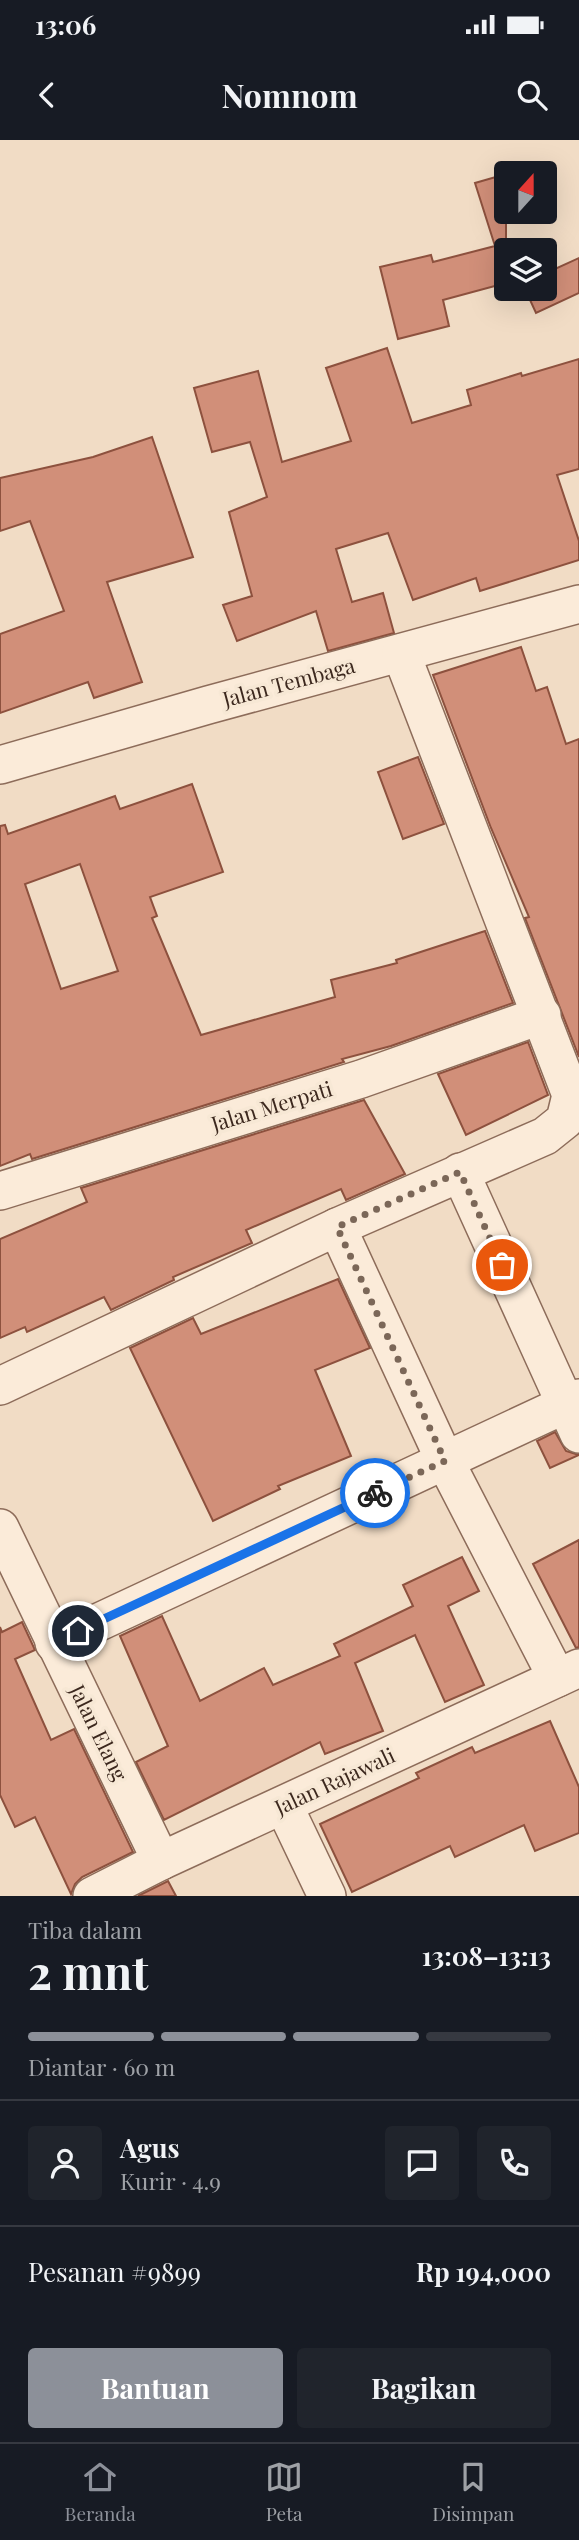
<!DOCTYPE html>
<html lang="id">
<meta charset="utf-8">
<style>
body{margin:0;font-family:"Playfair Display",serif;background:#20242c;color:#f1f3f6;height:100vh;display:flex;flex-direction:column;font-size:26px;white-space:nowrap}
*{box-sizing:border-box;margin:0}
p{font-size:23px;color:#9ea1a6}
.icon{flex:none;width:38px;height:38px;fill:none;stroke:currentColor;stroke-width:2;stroke-linecap:round;stroke-linejoin:round}
.map{position:relative;height:1756px;overflow:hidden}
.sheet{display:flex;flex-direction:column;background:#171b24;flex:1}
.sheet>*{flex:none}
.needle{width:46px;rotate:21deg}
.fabs{position:absolute;left:494px;top:21px;display:grid;gap:14px}
.fabs a{display:grid;place-items:center;width:63px;height:63px;border-radius:7px;background:#171b24;box-shadow:0 7px 28px #0002;font-size:35px}
.pin{position:absolute;display:grid;place-items:center;width:60px;height:60px;color:#fff;margin:-30px;border:4px solid #fff;border-radius:50%;box-shadow:0 2px 7px #0007}
.courier{position:absolute;display:grid;place-items:center;width:70px;height:70px;margin:-35px;border:5px solid #1a73e8;border-radius:50%;background:#fff;color:#222;box-shadow:0 2px 9px #0007}
.headline em{font-style:normal;font-weight:700}
.headline div{display:flex;flex-direction:column-reverse}
.headline{display:flex;align-items:center;justify-content:space-between;height:119px;padding:0 28px}
h1{font-size:46px;font-weight:700;line-height:52px}
.bar{display:grid;grid-template-columns:repeat(4,1fr);gap:10px 7px;align-content:center;height:84px;padding:0 28px}
.bar i{height:9px;border-radius:5px;background:#363941}
.bar .on{background:#8c9099}
.bar p{grid-column:span 4}
.line{display:flex;align-items:center;gap:18px;padding:0 28px;border-top:2px solid #363941}
.line div{flex:1}
.round{display:grid;place-items:center;flex:none;width:74px;height:74px;border-radius:7px;background:#20242c}
.primary-button{display:flex;gap:14px;margin-top:auto;padding:14px 28px}
.primary-button a{flex:1;height:80px;border-radius:7px;background:#8c9099;color:#fff;font-size:28px;font-weight:700;line-height:80px;text-align:center}
.primary-button a+a{background:#20242c;color:#f1f3f6}
.status{display:flex;justify-content:space-between;align-items:center;height:49px;padding:0 35px;background:#171b24;direction:ltr}
.status svg{height:19px;fill:currentColor}
header{display:flex;justify-content:space-between;align-items:center;height:91px;padding:0 28px;background:#171b24;font-size:32px;font-weight:700}
.menu{display:flex;justify-content:space-around;align-items:center;height:98px;border-top:2px solid #363941;background:#171b24;font-size:19px;color:#9ea1a6}
.menu a{display:grid;justify-items:center;gap:4px}
.menu .on{color:#8c9099}
.map>svg:first-child{display:block}
.building{fill:#d18f79;stroke:#8d513e;stroke-width:2;fill-rule:evenodd}
.lines{fill:none;stroke-linecap:round;stroke-linejoin:round}
.minor-casing{stroke:#8d6c5a;stroke-width:40}
.minor{stroke:#fbebd9;stroke-width:37}
.done{stroke:#7b6758;stroke-width:7;stroke-dasharray:0 12.6}
.route{stroke:#1a73e8;stroke-width:9}
.labels{text-anchor:middle;stroke-width:7;stroke-linejoin:round;paint-order:stroke}
.street-label{font-size:21px;fill:#3c281e;stroke:#f7e8d5}
</style>
<div class="status"><b>13:06</b><svg viewBox="0 0 49 12"><path d="M0 12V9h3v3zM5 12V6h3v6zM10 12V3h3v9zM15 12V0h3v12zM26 1h20v11H26zM47 4h2v5h-2z"/></svg></div>
<header><svg class="icon" aria-label="back" viewBox="0 0 24 24"><path d="M15 5l-7 7 7 7"/></svg>Nomnom<svg class="icon" aria-label="search" viewBox="0 0 24 24"><circle cx="10" cy="10" r="6"/><path d="M15 15l6 6"/></svg></header>
<div class="map">
<svg width="579" height="1756" viewBox="0 0 579 1756">
<rect width="100%" height="100%" fill="#f1dcc5"/>
<g class="building">
<path d="M 506,34 L 506,103 L 512,101 L 515,110 L 506,110 L 506,143 L 443,160 L 449,186 L 398,199 L 380,127 L 431,115 L 433,122 L 495,106 L 475,43 Z"/>
<path d="M 579,118 L 579,153 L 536,173 L 525,149 L 544,149 L 544,134 Z"/>
<path d="M 387,208 L 412,283 L 471,265 L 467,250 L 521,233 L 522,236 L 579,219 L 579,329 L 557,335 L 579,401 L 579,420 L 480,451 L 476,438 L 413,460 L 388,393 L 336,409 L 352,462 L 383,453 L 394,493 L 328,511 L 316,471 L 237,501 L 223,465 L 252,456 L 229,372 L 267,357 L 250,302 L 212,312 L 194,248 L 258,231 L 282,322 L 351,301 L 326,228 Z"/>
<path d="M 152,297 L 193,417 L 107,442 L 142,542 L 94,558 L 88,542 L 0,573 L 0,494 L 64,471 L 30,381 L 0,391 L 0,338 L 93,317 Z"/>
<path d="M 521,507 L 536,551 L 547,547 L 566,604 L 579,599 L 579,917 L 525,778 L 529,777 L 491,688 L 433,535 Z"/>
<path d="M 418,617 L 444,684 L 403,699 L 378,632 Z"/>
<path d="M 192,644 L 223,732 L 150,757 L 157,776 L 152,778 L 201,895 L 335,857 L 331,840 L 397,823 L 396,820 L 485,791 L 513,863 L 391,906 L 342,919 L 344,922 L 32,1019 L 30,1014 L 0,1026 L 0,686 L 5,685 L 8,694 L 115,656 L 120,669 ZM 80,724 L 118,831 L 61,849 L 25,744 Z"/>
<path d="M 528,902 L 548,955 L 466,995 L 438,934 Z"/>
<path d="M 364,960 L 405,1034 L 346,1060 L 341,1049 L 246,1090 L 252,1103 L 173,1137 L 174,1140 L 111,1170 L 104,1157 L 27,1192 L 25,1187 L 0,1198 L 0,1099 L 87,1062 L 81,1048 Z"/>
<path d="M 338,1139 L 370,1208 L 315,1230 L 351,1316 L 278,1346 L 280,1349 L 213,1381 L 130,1208 L 193,1178 L 201,1194 Z"/>
<path d="M 555,1292 L 566,1311 L 579,1315 L 550,1328 L 537,1301 Z"/>
<path d="M 579,1400 L 579,1507 L 576,1508 L 533,1424 Z"/>
<path d="M 462,1417 L 479,1451 L 448,1466 L 484,1545 L 445,1562 L 415,1495 L 355,1523 L 383,1591 L 325,1614 L 320,1602 L 164,1680 L 136,1622 L 168,1606 L 120,1496 L 162,1476 L 200,1561 L 264,1528 L 273,1545 L 340,1516 L 334,1504 L 413,1466 L 403,1445 Z"/>
<path d="M 22,1482 L 35,1510 L 15,1519 L 51,1600 L 74,1589 L 133,1712 L 82,1737 L 75,1744 L 71,1754 L 35,1677 L 15,1687 L 0,1655 L 0,1487 L 2,1492 Z"/>
<path d="M 550,1581 L 579,1647 L 579,1693 L 535,1711 L 524,1685 L 455,1717 L 450,1706 L 352,1752 L 320,1684 L 419,1638 L 416,1633 L 472,1607 L 475,1613 Z"/>
<path d="M 168,1741 L 176,1756 L 138,1756 Z"/>
</g>
<g class="lines">
<g class="minor-casing">
<g id="minor">
<path d="M 0,625 L 208,565 L 579,464"/>
<path d="M 460,1032 L 579,1294"/>
<path d="M 0,1051 L 361,939 L 542,875"/>
<path d="M 337,1087 L 445,1321 L 557,1538"/>
<path d="M 0,1246 L 337,1087 L 545,996 L 565,980 L 571,955 L 401,513"/>
<path d="M 0,1388 L 161,1721"/>
<path d="M 54,1503 L 579,1258"/>
<path d="M 284,1666 L 327,1756"/>
<path d="M 92,1756 L 161,1721 L 579,1528"/>
</g>
</g>
<use href="#minor" class="minor"/>
</g>
<g class="lines">
<path class="done" d="M 375,1353 L 445,1321 L 337,1087 L 460,1032 L 502,1125"/>
<path class="route" d="M 78,1491 L 375,1353"/>
</g>
<g class="labels">
<g class="street-label">
<text transform="translate(289 543) rotate(-15)" y="7">Jalan Tembaga</text>
<text transform="translate(272 967) rotate(-17)" y="7">Jalan Merpati</text>
<text transform="translate(98 1593) rotate(64)" y="7">Jalan Elang</text>
<text transform="translate(335 1642) rotate(-25)" y="7">Jalan Rajawali</text>
</g>
</g>
</svg>
<div class="fabs">
<a><svg class="needle" viewBox="-14 -14 28 28"><path d="M0-13l5 13h-10z" fill="#e53935"/><path d="M0 13l5-13h-10z" fill="#9ea1a6"/></svg></a>
<a><svg class="icon" aria-label="layers" viewBox="0 0 24 24"><path d="M12 4l9 5-9 5-9-5zM3 14l9 5 9-5"/></svg></a>
</div>
<div class="pin" style="left:502px;top:1125px;background:#ea580c"><svg class="icon" aria-label="bag" viewBox="0 0 24 24"><path d="M5 8h14l-1 12H6zM9 8a3 3 0 0 1 6 0"/></svg></div>
<div class="pin" style="left:78px;top:1491px;background:#1f2937"><svg class="icon" aria-label="home" viewBox="0 0 24 24"><path d="M3 11l9-7 9 7M6 9v11h12V9"/></svg></div>
<div class="courier" style="left:375px;top:1353px"><svg class="icon" aria-label="bike" viewBox="0 0 24 24"><circle cx="6" cy="16" r="4"/><circle cx="18" cy="16" r="4"/><path d="M6 16l4-8h5l3 8M10 8l3 8H6M13 5h3"/></svg></div>
</div>
<section class="sheet">
<div class="headline"><div><h1>2 mnt</h1><p>Tiba dalam</p></div><em>13:08–13:13</em></div>
<div class="bar"><i class="on"></i><i class="on"></i><i class="on"></i><i></i><p>Diantar · 60 m</p></div>
<div class="line" style="height:126px"><a class="round"><svg class="icon" aria-label="person" viewBox="0 0 24 24"><circle cx="12" cy="8" r="4"/><path d="M4 21q1-7 8-7t8 7"/></svg></a><div><b>Agus</b><p>Kurir · 4.9</p></div><a class="round"><svg class="icon" aria-label="chat" viewBox="0 0 24 24"><path d="M4 5h16v11H9l-5 4z"/></svg></a><a class="round"><svg class="icon" aria-label="phone" viewBox="0 0 24 24"><path d="M5 4h4l2 5-3 2q2 4 5 5l2-3 5 2v4C11 20 4 13 5 4z"/></svg></a></div>
<div class="line" style="height:91px"><div>Pesanan #9899</div><b>Rp 194,000</b></div>
<div class="primary-button"><a>Bantuan</a><a>Bagikan</a></div>
</section>
<nav class="menu">
<a class="on"><svg class="icon" aria-label="home" viewBox="0 0 24 24"><path d="M3 11l9-7 9 7M6 9v11h12V9"/></svg>Beranda</a>
<a><svg class="icon" aria-label="map" viewBox="0 0 24 24"><path d="M3 6l6-2 6 2 6-2v14l-6 2-6-2-6 2zM9 4v14M15 6v14"/></svg>Peta</a>
<a><svg class="icon" aria-label="saved" viewBox="0 0 24 24"><path d="M7 4h10v16l-5-4-5 4z"/></svg>Disimpan</a>
</nav>
